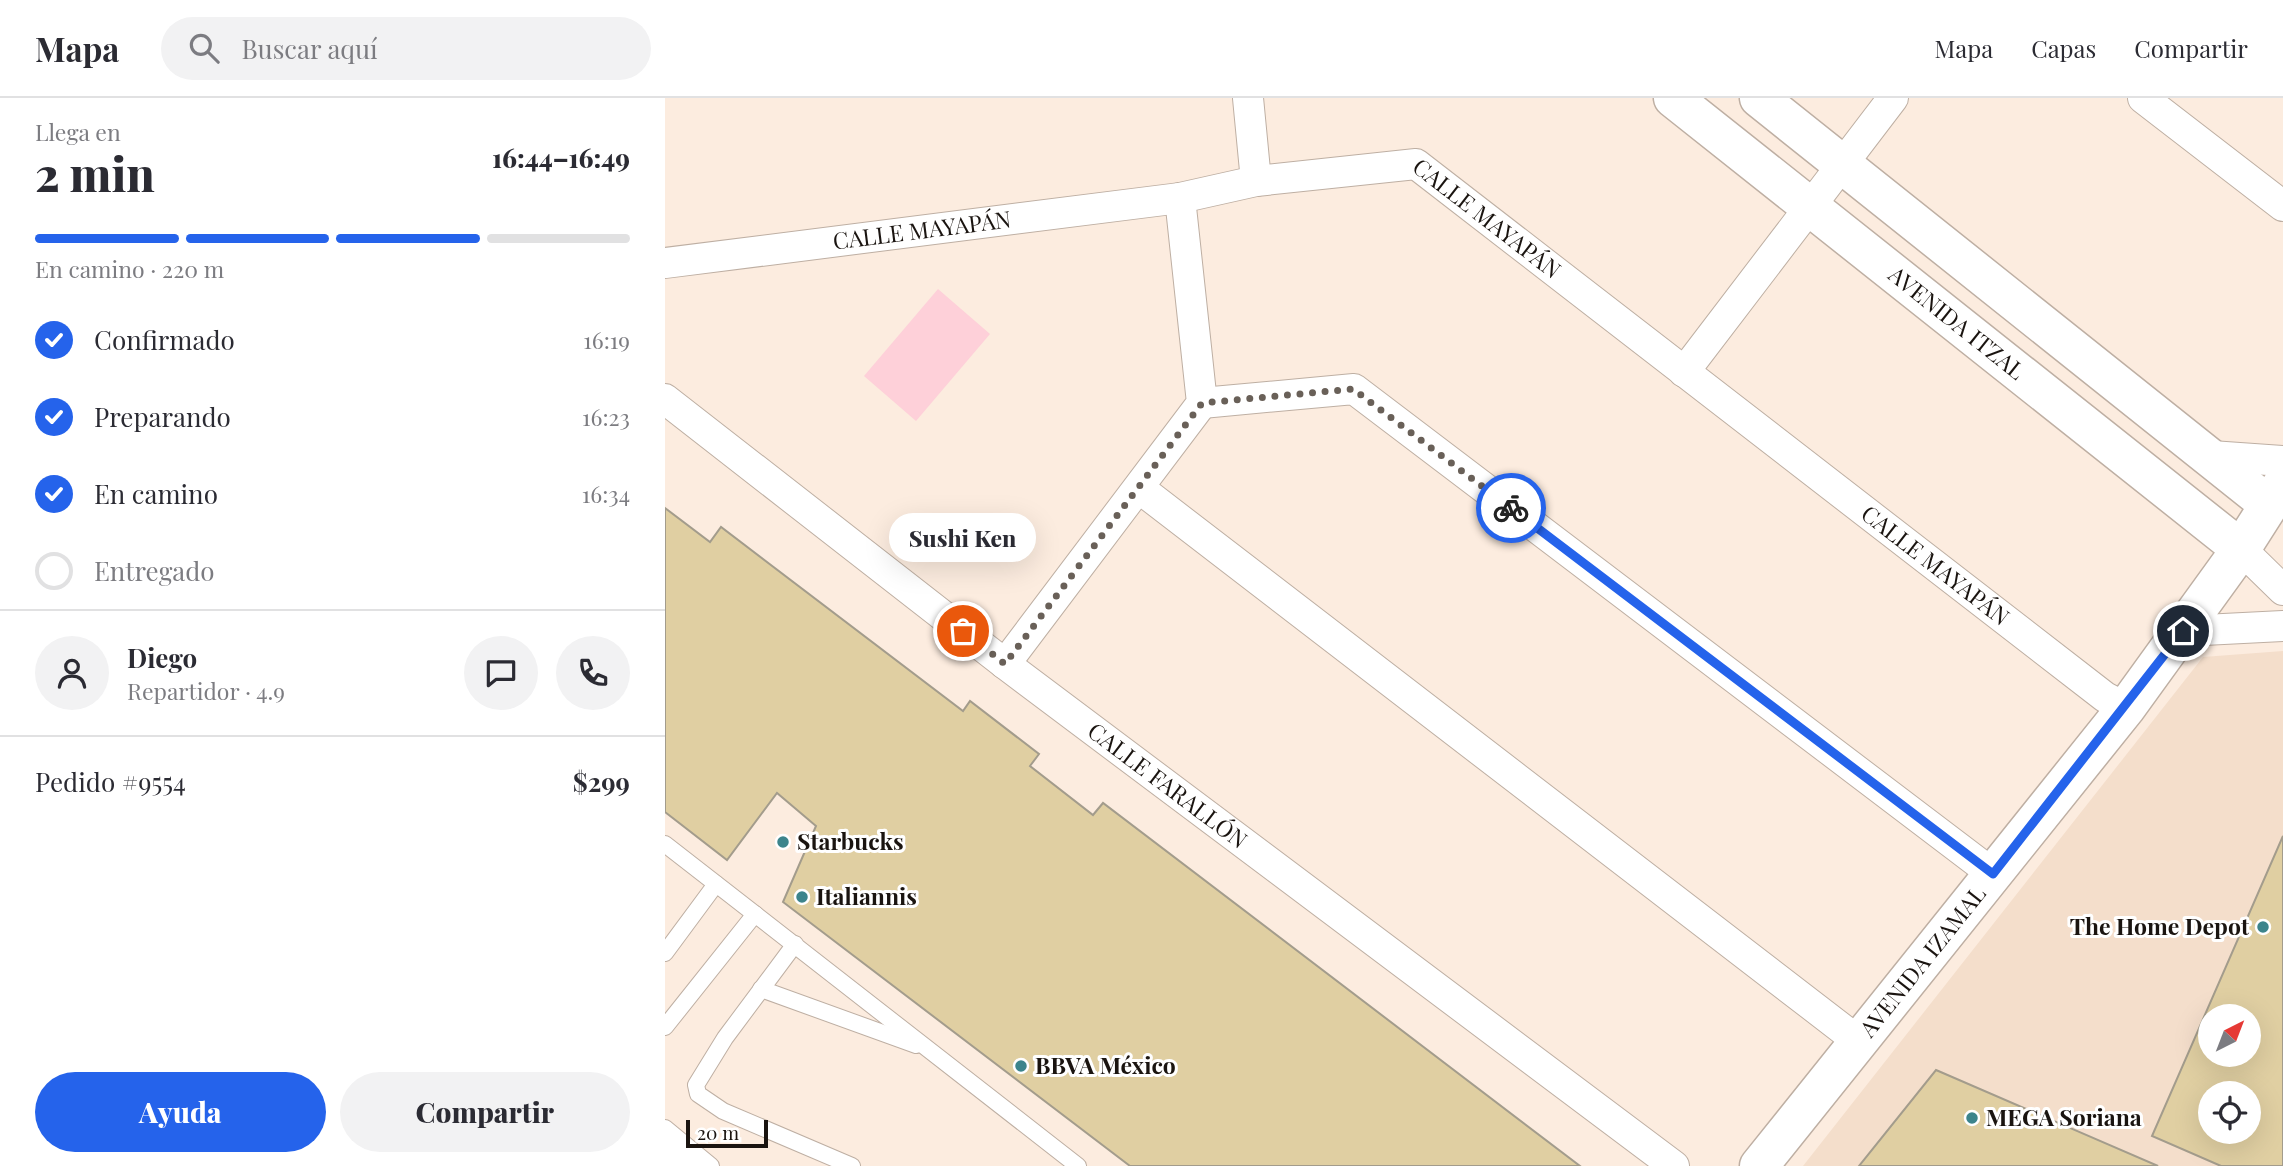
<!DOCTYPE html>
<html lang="es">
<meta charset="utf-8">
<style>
body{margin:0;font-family:"Playfair Display",serif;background:#f2f2f3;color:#2b2b33;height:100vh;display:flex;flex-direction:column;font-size:26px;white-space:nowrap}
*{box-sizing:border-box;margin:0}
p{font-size:23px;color:#7c7c81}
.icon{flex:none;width:38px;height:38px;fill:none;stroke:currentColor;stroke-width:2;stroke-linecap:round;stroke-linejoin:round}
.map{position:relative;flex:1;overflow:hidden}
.details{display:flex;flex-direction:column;background:#fff;width:665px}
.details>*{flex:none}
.needle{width:46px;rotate:42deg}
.fabs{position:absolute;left:1533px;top:906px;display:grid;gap:14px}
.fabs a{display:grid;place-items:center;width:63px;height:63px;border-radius:50%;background:#fff;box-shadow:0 7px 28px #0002;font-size:35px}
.scale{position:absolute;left:21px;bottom:18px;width:82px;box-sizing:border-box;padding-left:7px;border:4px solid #1a1410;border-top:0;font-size:19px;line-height:24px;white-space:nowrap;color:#1a1410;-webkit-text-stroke:5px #fff;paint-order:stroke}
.pin{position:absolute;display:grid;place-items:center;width:60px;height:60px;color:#fff;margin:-30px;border:4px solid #fff;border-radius:50%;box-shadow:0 2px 7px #0007}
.courier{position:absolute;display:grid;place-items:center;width:70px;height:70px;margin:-35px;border:5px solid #2563eb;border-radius:50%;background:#fff;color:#222;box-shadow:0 2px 9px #0007}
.bubble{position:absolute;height:49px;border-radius:24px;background:#fff;box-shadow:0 7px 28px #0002;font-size:23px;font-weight:800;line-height:49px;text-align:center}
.headline em{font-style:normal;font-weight:800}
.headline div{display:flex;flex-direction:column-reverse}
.headline{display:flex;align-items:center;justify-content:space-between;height:119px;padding:0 35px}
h1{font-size:46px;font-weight:800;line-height:52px}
.bar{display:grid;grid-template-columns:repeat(4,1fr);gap:10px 7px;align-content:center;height:84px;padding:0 35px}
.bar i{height:9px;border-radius:5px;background:#e1e1e2}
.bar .active{background:#2563eb}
.bar p{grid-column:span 4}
.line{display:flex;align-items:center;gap:18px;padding:0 35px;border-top:2px solid #e1e1e2}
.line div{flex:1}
.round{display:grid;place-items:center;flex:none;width:74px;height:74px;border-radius:37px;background:#f2f2f3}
ol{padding:0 35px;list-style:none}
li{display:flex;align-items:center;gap:21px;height:77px}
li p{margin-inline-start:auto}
li .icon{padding:7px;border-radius:50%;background:#2563eb;color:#fff;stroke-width:4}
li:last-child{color:#7c7c81}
li i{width:38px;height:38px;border:4px solid #e1e1e2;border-radius:50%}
.button{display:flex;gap:14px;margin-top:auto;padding:14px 35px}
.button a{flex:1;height:80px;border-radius:42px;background:#2563eb;color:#fff;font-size:28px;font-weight:800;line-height:80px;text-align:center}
.button a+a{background:#f2f2f3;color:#2b2b33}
header{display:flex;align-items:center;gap:42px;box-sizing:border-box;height:98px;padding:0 35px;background:#fff;border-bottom:2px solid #e1e1e2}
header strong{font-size:33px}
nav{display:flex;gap:38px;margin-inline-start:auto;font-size:24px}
.search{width:490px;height:63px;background:#f2f2f3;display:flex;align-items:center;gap:18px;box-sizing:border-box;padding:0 24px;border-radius:38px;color:#7c7c81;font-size:26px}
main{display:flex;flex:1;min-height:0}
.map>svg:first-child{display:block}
.built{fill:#f4decb;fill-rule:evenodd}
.green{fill:#fed0d9}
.building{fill:#e0cfa2;stroke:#a39c8c;stroke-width:2;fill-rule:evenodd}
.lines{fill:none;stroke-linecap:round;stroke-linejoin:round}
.service-casing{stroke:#beafa3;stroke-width:18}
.minor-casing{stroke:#beafa3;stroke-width:32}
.tertiary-casing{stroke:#beafa3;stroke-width:41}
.service{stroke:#fff;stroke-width:16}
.minor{stroke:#fff;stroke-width:30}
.tertiary{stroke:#fff;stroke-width:38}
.done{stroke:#696058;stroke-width:7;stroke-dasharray:0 12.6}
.route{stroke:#2563eb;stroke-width:9}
.poi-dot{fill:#3c848b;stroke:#fff;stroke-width:2.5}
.labels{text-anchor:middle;stroke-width:6;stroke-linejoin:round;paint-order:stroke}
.street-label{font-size:23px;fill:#1a1410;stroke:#fff}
.poi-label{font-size:23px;font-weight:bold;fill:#1a1410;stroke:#fff;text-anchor:start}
</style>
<header>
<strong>Mapa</strong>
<div class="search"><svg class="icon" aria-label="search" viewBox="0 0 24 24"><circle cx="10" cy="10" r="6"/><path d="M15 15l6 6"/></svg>Buscar aquí</div>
<nav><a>Mapa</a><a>Capas</a><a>Compartir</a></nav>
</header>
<main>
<section class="details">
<div class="headline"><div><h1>2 min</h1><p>Llega en</p></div><em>16:44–16:49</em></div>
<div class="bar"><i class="active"></i><i class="active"></i><i class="active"></i><i></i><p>En camino · 220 m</p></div>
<ol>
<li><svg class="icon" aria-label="check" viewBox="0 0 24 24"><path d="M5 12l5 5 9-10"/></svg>Confirmado<p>16:19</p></li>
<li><svg class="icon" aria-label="check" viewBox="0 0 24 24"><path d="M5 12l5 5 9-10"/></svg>Preparando<p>16:23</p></li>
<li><svg class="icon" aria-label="check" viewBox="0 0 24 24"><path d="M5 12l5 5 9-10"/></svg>En camino<p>16:34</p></li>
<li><i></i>Entregado</li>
</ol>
<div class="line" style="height:126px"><a class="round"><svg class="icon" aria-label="person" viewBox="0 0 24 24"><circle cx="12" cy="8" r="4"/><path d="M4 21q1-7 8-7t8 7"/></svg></a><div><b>Diego</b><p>Repartidor · 4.9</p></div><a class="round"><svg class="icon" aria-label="chat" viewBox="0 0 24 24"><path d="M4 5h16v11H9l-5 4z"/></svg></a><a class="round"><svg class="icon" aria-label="phone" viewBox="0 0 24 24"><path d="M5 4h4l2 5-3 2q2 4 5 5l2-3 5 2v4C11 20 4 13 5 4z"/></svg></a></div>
<div class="line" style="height:91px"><div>Pedido #9554</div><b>$299</b></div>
<div class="button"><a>Ayuda</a><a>Compartir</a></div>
</section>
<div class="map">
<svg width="1618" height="1068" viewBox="0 0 1618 1068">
<rect width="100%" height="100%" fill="#fcecdf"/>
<path class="built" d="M 1618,553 L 1618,1068 L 1138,1068 L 1538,559 ZM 1545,919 L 1584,919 L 1584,957 L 1545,957 ZM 1545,996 L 1584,996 L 1584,1034 L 1545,1034 Z"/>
<path class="green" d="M 273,191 L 325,236 L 251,323 L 199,278 Z"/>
<g class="building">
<path d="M 0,410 L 45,444 L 56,429 L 298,613 L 305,603 L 374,656 L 365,668 L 428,717 L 438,705 L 915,1068 L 465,1068 L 118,804 L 151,728 L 112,695 L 62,762 L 0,714 Z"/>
<path d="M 1618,738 L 1618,1068 L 1556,1068 L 1487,1038 ZM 1545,919 L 1584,919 L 1584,957 L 1545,957 ZM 1545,996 L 1584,996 L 1584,1034 L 1545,1034 Z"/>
<path d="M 1271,972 L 1493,1068 L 1194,1068 Z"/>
</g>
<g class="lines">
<g class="service-casing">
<g id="service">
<path d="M 0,746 L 413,1068"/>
<path d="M 130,846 L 60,940 L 31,987 L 33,996 L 58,1013 L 187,1068"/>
<path d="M 0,855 L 51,786"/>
<path d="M 96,891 L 251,947"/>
<path d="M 0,929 L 90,816"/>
<path d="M 0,1030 L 46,1068"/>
</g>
</g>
<g class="minor-casing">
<g id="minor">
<path d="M 583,0 L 591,83"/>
<path d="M 1478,0 L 1618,108"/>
<path id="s1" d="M 0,165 L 515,100 L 591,83 L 751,66 L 1440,599 L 1461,610"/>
<path d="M 1019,274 L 1228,0"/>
<path id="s2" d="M 0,301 L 340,566 L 1009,1068"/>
<path d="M 537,305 L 689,291 L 1328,776"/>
<path d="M 1546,358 L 1618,363"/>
<path d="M 474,390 L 1193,943"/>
<path d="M 1576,451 L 1618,492"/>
<path d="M 1519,533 L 1618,528"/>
<path d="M 340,566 L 537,305 L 515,100"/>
</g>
</g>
<g class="tertiary-casing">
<g id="tertiary">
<path id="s3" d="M 1008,0 L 1576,451"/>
<path d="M 1094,0 L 1603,406"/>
<path d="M 0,1058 L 24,1068"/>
<path id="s4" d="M 1094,1068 L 1461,610 L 1576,451 L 1618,385"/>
</g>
</g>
<use href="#service" class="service"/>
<use href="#minor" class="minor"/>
<use href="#tertiary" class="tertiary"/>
</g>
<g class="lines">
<path class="done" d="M 298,533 L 340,566 L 537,305 L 688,291 L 846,410"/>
<path class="route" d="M 846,410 L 1328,776 L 1518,533"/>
</g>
<g class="poi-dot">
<circle cx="118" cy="744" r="7"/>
<circle cx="137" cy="799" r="7"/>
<circle cx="1598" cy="829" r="7"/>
<circle cx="356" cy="968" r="7"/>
<circle cx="1307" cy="1020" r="7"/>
</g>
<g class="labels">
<g class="street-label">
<text dy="8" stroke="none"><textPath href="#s1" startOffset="847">CALLE MAYAPÁN</textPath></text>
<text dy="8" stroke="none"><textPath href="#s1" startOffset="259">CALLE MAYAPÁN</textPath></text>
<text dy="8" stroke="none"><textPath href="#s3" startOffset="362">AVENIDA ITZAL</textPath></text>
<text dy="8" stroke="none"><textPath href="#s1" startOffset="1414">CALLE MAYAPÁN</textPath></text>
<text dy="8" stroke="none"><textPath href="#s2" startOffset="634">CALLE FARALLÓN</textPath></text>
<text dy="8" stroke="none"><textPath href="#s4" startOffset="262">AVENIDA IZAMAL</textPath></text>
</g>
<g class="poi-label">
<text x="132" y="752">Starbucks</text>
<text x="151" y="807">Italiannis</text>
<text x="1584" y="837" text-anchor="end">The Home Depot</text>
<text x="370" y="976">BBVA México</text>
<text x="1321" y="1028">MEGA Soriana</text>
</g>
</g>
</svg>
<div class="fabs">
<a><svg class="needle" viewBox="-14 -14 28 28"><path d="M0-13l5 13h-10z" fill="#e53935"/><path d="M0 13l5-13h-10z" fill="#7c7c81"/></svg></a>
<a><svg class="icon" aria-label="locate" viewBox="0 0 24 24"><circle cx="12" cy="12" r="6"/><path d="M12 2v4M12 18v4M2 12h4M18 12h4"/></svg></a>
</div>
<div class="scale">20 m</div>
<div class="pin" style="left:298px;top:533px;background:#ea580c"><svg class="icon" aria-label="bag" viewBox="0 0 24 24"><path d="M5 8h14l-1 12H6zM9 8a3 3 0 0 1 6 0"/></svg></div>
<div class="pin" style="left:1518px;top:533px;background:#1f2937"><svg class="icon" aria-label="home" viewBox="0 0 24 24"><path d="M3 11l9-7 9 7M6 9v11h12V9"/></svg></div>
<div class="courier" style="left:846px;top:410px"><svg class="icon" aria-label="bike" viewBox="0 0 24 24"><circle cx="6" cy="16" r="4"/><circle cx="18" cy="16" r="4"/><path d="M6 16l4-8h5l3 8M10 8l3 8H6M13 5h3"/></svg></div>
<div class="bubble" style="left:224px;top:415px;width:147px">Sushi Ken</div>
</div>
</main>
